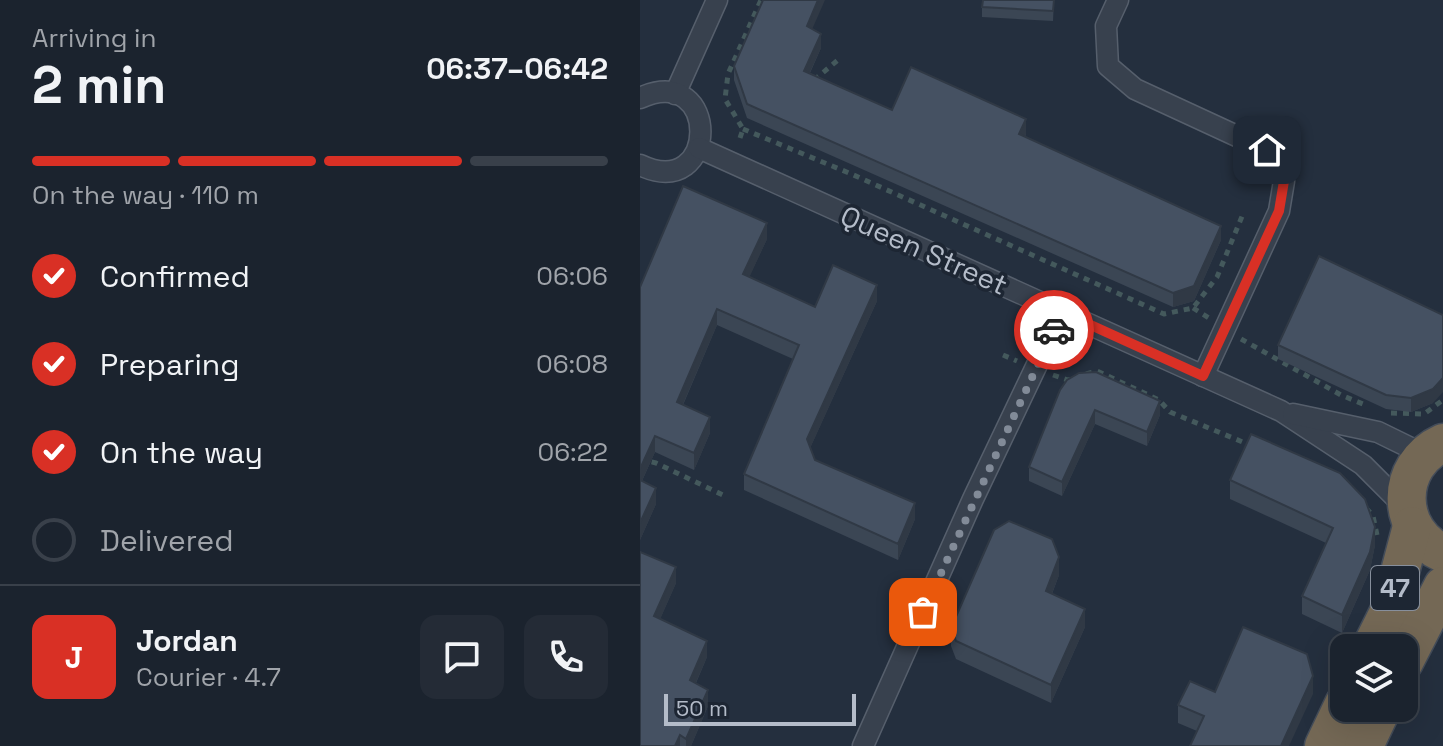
<!DOCTYPE html>
<meta charset="utf-8">
<style>
body{margin:0;font-family:"Space Grotesk",sans-serif;background:#242b36;color:#f1f3f6;height:100vh;display:flex;flex-direction:column;font-size:30px;white-space:nowrap}
*{box-sizing:border-box;margin:0}
p{font-size:26px;color:#a0a4aa}
.icon{flex:none;width:44px;height:44px;fill:none;stroke:currentColor;stroke-width:2;stroke-linecap:round;stroke-linejoin:round}
.map{position:relative;flex:1;overflow:hidden}
.drawer{display:flex;flex-direction:column;background:#1b232e;width:640px}
.drawer>*{flex:none}
.buttons{position:absolute;left:690px;top:634px;display:grid;gap:16px}
.buttons a{display:grid;place-items:center;width:88px;height:88px;border-radius:16px;background:#1b232e;box-shadow:0 8px 32px #0002,0 0 0 2px #39404a;font-size:40px}
.scale{position:absolute;left:24px;bottom:20px;width:192px;box-sizing:border-box;padding-left:8px;border:4px solid #b4bcc9;border-top:0;font-size:22px;line-height:28px;white-space:nowrap;color:#b4bcc9;-webkit-text-stroke:6px #1d2633;paint-order:stroke}
.pin{position:absolute;display:grid;place-items:center;width:68px;height:68px;color:#fff;margin:-34px;border-radius:16px;box-shadow:0 4px 12px #0006}
.courier{position:absolute;display:grid;place-items:center;width:80px;height:80px;margin:-40px;border:6px solid #d93025;border-radius:50%;background:#fff;color:#222;box-shadow:0 2px 10px #0007}
.summary em{font-style:normal;font-weight:700}
.summary div{display:flex;flex-direction:column-reverse}
.summary{display:flex;align-items:center;justify-content:space-between;height:136px;padding:0 32px}
h1{font-size:52px;font-weight:700;line-height:60px}
.bar{display:grid;grid-template-columns:repeat(4,1fr);gap:12px 8px;align-content:center;height:96px;padding:0 32px}
.bar i{height:10px;border-radius:6px;background:#39404a}
.bar .selected{background:#d93025}
.bar p{grid-column:span 4}
.line{display:flex;align-items:center;gap:20px;padding:0 32px;border-top:2px solid #39404a}
.line div{flex:1}
.round{display:grid;place-items:center;flex:none;width:84px;height:84px;border-radius:16px;background:#242b36}
ol{padding:0 32px;list-style:none}
li{display:flex;align-items:center;gap:24px;height:88px}
li p{margin-inline-start:auto}
li .icon{padding:8px;border-radius:50%;background:#d93025;color:#fff;stroke-width:4}
li:last-child{color:#a0a4aa}
li i{width:44px;height:44px;border:4px solid #39404a;border-radius:50%}
main{display:flex;flex:1;min-height:0}
.map>svg:first-child{display:block}
.lines{fill:none;stroke-linecap:round;stroke-linejoin:round}
.street-casing{stroke:#565f6c;stroke-width:23}
.highway-casing{stroke:#434c59;stroke-width:41}
.path{stroke:#44595c;stroke-width:5;stroke-dasharray:6 6;stroke-linecap:butt}
.street{stroke:#38414e;stroke-width:20}
.highway{stroke:#746855;stroke-width:38}
.wall{fill:#3b4654}
.shaded-wall{fill:#303945}
.building{fill:#455162;stroke:#303945;stroke-width:2}
.done{stroke:#828b98;stroke-width:8;stroke-dasharray:0 14.4}
.route{stroke:#d93025;stroke-width:10}
.labels{text-anchor:middle;stroke-width:7;stroke-linejoin:round;paint-order:stroke}
.shield{fill:#1d2633;stroke:#878f9c;stroke-width:2}
.shield-label{font-size:26px;font-weight:bold;fill:#b4bcc9}
.street-label{font-size:28px;fill:#b4bcc9;stroke:#1d2633}
</style>
<main>
<section class="drawer">
<div class="summary"><div><h1>2 min</h1><p>Arriving in</p></div><em>06:37–06:42</em></div>
<div class="bar"><i class="selected"></i><i class="selected"></i><i class="selected"></i><i></i><p>On the way · 110 m</p></div>
<ol>
<li><svg class="icon" aria-label="check" viewBox="0 0 24 24"><path d="M5 12l5 5 9-10"/></svg>Confirmed<p>06:06</p></li>
<li><svg class="icon" aria-label="check" viewBox="0 0 24 24"><path d="M5 12l5 5 9-10"/></svg>Preparing<p>06:08</p></li>
<li><svg class="icon" aria-label="check" viewBox="0 0 24 24"><path d="M5 12l5 5 9-10"/></svg>On the way<p>06:22</p></li>
<li><i></i>Delivered</li>
</ol>
<div class="line" style="height:144px"><b class="round" style="background:#d93025;color:#fff">J</b><div><b>Jordan</b><p>Courier · 4.7</p></div><a class="round"><svg class="icon" aria-label="chat" viewBox="0 0 24 24"><path d="M4 5h16v11H9l-5 4z"/></svg></a><a class="round"><svg class="icon" aria-label="phone" viewBox="0 0 24 24"><path d="M5 4h4l2 5-3 2q2 4 5 5l2-3 5 2v4C11 20 4 13 5 4z"/></svg></a></div>
</section>
<div class="map">
<svg width="803" height="746" viewBox="0 0 803 746">
<rect width="100%" height="100%" fill="#242f3e"/>
<g class="lines">
<g class="street-casing">
<g id="street">
<path d="M 478,0 L 466,26 L 468,66 L 495,89 L 627,150 L 644,181 L 639,211 L 563,376"/>
<path d="M 35,94 L 77,0"/>
<path d="M 0,98 C 81,61 80,203 0,165"/>
<path d="M 59,148 L 641,411 L 723,465 L 766,508"/>
<path d="M 653,414 L 738,432 L 785,455"/>
<path d="M 223,746 L 333,499 L 422,312"/>
</g>
</g>
<g class="highway-casing">
<g id="highway">
<path d="M 803,443 C 754,465 755,532 803,553"/>
<path d="M 731,648 L 750,610 L 772,526"/>
<path d="M 764,662 L 803,586"/>
<path d="M 684,746 L 704,704"/>
<path d="M 724,746 L 742,708"/>
</g>
</g>
<g class="path">
<path d="M 174,80 L 198,60"/>
<path d="M 103,129 L 209,173 L 524,314 L 553,308 L 577,277 L 603,214"/>
<path d="M 100,138 L 103,129 L 85,99 L 88,74 L 121,0"/>
<path d="M 553,308 L 569,318"/>
<path d="M 601,339 L 701,395 L 723,404"/>
<path d="M 363,355 L 377,361"/>
<path d="M 446,374 L 457,371 L 519,400 L 530,412 L 610,445"/>
<path d="M 413,375 L 428,380 L 433,379"/>
<path d="M 751,413 L 784,414 L 803,400"/>
<path d="M 0,459 L 16,463 L 85,496"/>
<path d="M 726,508 L 733,516 L 737,535"/>
<path d="M 691,677 L 700,653"/>
</g>
<use href="#street" class="street"/>
<use href="#highway" class="highway"/>
</g>
<g class="wall">
<path d="M 414,0 L 413,21 L 342,17 L 342,7 Z"/>
<path d="M 172,29 L 181,48 L 170,73 L 252,110 L 386,134 L 385,137 L 581,240 L 554,301 L 533,307 L 107,118 L 94,80 L 94,66 Z"/>
<path d="M 127,239 L 109,277 L 175,307 L 237,301 L 170,448 L 175,460 L 275,519 L 258,560 L 104,490 L 104,474 L 153,359 L 77,325 L 43,405 L 70,433 L 54,470 L 15,452 L 2,481 L 16,504 L 0,540 L 0,287 Z"/>
<path d="M 638,345 L 793,403 L 771,412 L 746,409 L 638,359 Z"/>
<path d="M 420,390 L 520,415 L 507,446 L 455,424 L 422,496 L 389,481 L 389,467 Z"/>
<path d="M 590,480 L 735,545 L 730,570 L 702,633 L 662,614 L 662,596 L 686,543 L 590,499 Z"/>
<path d="M 0,552 L 36,583 L 20,619 L 67,657 L 56,683 L 68,706 L 51,746 L 0,746 Z"/>
<path d="M 419,575 L 412,594 L 445,627 L 411,703 L 316,659 L 311,646 L 311,628 Z"/>
<path d="M 575,692 L 673,694 L 557,731 L 538,723 L 538,705 Z"/>
</g>
<g class="shaded-wall">
<path d="M 178,0 L 185,0 L 167,41 L 167,26 Z"/>
<path d="M 181,34 L 181,48 L 164,85 L 164,71 Z"/>
<path d="M 386,119 L 386,134 L 379,149 L 379,134 Z"/>
<path d="M 127,223 L 127,239 L 103,291 L 103,274 Z"/>
<path d="M 581,226 L 581,240 L 554,301 L 533,307 L 533,293 Z"/>
<path d="M 237,285 L 237,301 L 167,455 L 167,439 Z"/>
<path d="M 77,309 L 77,325 L 37,418 L 37,402 Z"/>
<path d="M 803,378 L 803,392 L 793,403 L 771,412 L 771,398 Z"/>
<path d="M 520,401 L 520,415 L 507,446 L 507,432 Z"/>
<path d="M 455,410 L 455,424 L 422,496 L 422,482 Z"/>
<path d="M 70,417 L 70,433 L 54,470 L 54,453 Z"/>
<path d="M 15,436 L 15,452 L 0,485 L 0,469 Z"/>
<path d="M 16,488 L 16,504 L 0,540 L 0,523 Z"/>
<path d="M 275,503 L 275,519 L 258,560 L 258,544 Z"/>
<path d="M 735,527 L 735,545 L 730,570 L 702,633 L 702,615 Z"/>
<path d="M 419,557 L 419,575 L 406,609 L 406,591 Z"/>
<path d="M 36,567 L 36,583 L 14,633 L 14,616 Z"/>
<path d="M 445,609 L 445,627 L 411,703 L 411,685 Z"/>
<path d="M 67,641 L 67,657 L 50,696 L 50,680 Z"/>
<path d="M 673,676 L 673,694 L 649,746 L 641,746 Z"/>
<path d="M 68,690 L 68,706 L 51,746 L 46,746 L 46,739 Z"/>
<path d="M 40,735 L 40,746 L 35,746 Z"/>
</g>
<g class="building">
<path d="M 123,0 L 178,0 L 167,26 L 181,34 L 164,71 L 252,110 L 271,67 L 386,119 L 379,134 L 581,226 L 554,286 L 533,293 L 107,104 L 94,66 Z"/>
<path d="M 343,0 L 414,0 L 413,11 L 342,7 Z"/>
<path d="M 43,186 L 127,223 L 103,274 L 175,307 L 193,265 L 237,285 L 167,439 L 175,460 L 275,503 L 258,544 L 104,474 L 159,345 L 77,309 L 37,402 L 70,417 L 54,453 L 15,436 L 0,469 L 0,287 Z"/>
<path d="M 679,256 L 803,315 L 803,378 L 793,389 L 771,398 L 746,395 L 638,345 Z"/>
<path d="M 456,372 L 520,401 L 507,432 L 455,410 L 422,482 L 389,467 L 420,390 L 427,380 L 439,373 Z"/>
<path d="M 611,434 L 700,473 L 725,499 L 735,527 L 730,552 L 702,615 L 662,596 L 693,528 L 590,480 Z"/>
<path d="M 0,480 L 16,488 L 0,523 Z"/>
<path d="M 369,521 L 412,539 L 419,557 L 406,591 L 445,609 L 411,685 L 316,641 L 311,628 L 354,530 Z"/>
<path d="M 0,552 L 36,567 L 14,616 L 67,641 L 50,680 L 68,690 L 46,739 L 40,735 L 35,746 L 0,746 Z"/>
<path d="M 603,627 L 667,654 L 673,676 L 641,746 L 550,746 L 564,716 L 538,705 L 550,681 L 575,692 Z"/>
</g>
<g class="lines">
<path class="done" d="M 283,612 L 414,330"/>
<path class="route" d="M 414,330 L 422,312 L 563,376 L 639,211 L 644,181 L 627,150"/>
</g>
<g class="labels">
<rect class="shield" x="731" y="566" width="48" height="44" rx="6"/>
<g class="shield-label">
<text x="755" y="597">47</text>
</g>
<g class="street-label">
<text transform="translate(284 250) rotate(24)" y="10">Queen Street</text>
</g>
</g>
</svg>
<div class="buttons">
<a><svg class="icon" aria-label="layers" viewBox="0 0 24 24"><path d="M12 4l9 5-9 5-9-5zM3 14l9 5 9-5"/></svg></a>
</div>
<div class="scale">50 m</div>
<div class="pin" style="left:283px;top:612px;background:#ea580c"><svg class="icon" aria-label="bag" viewBox="0 0 24 24"><path d="M5 8h14l-1 12H6zM9 8a3 3 0 0 1 6 0"/></svg></div>
<div class="pin" style="left:627px;top:150px;background:#1f2937"><svg class="icon" aria-label="home" viewBox="0 0 24 24"><path d="M3 11l9-7 9 7M6 9v11h12V9"/></svg></div>
<div class="courier" style="left:414px;top:330px"><svg class="icon" aria-label="car" viewBox="0 0 24 24"><path d="M5 17H2v-5l4-1 3-4h7l3 4 3 1v5h-3M9 17h6M6 11h13"/><circle cx="7" cy="17" r="2"/><circle cx="17" cy="17" r="2"/></svg></div>
</div>
</main>
